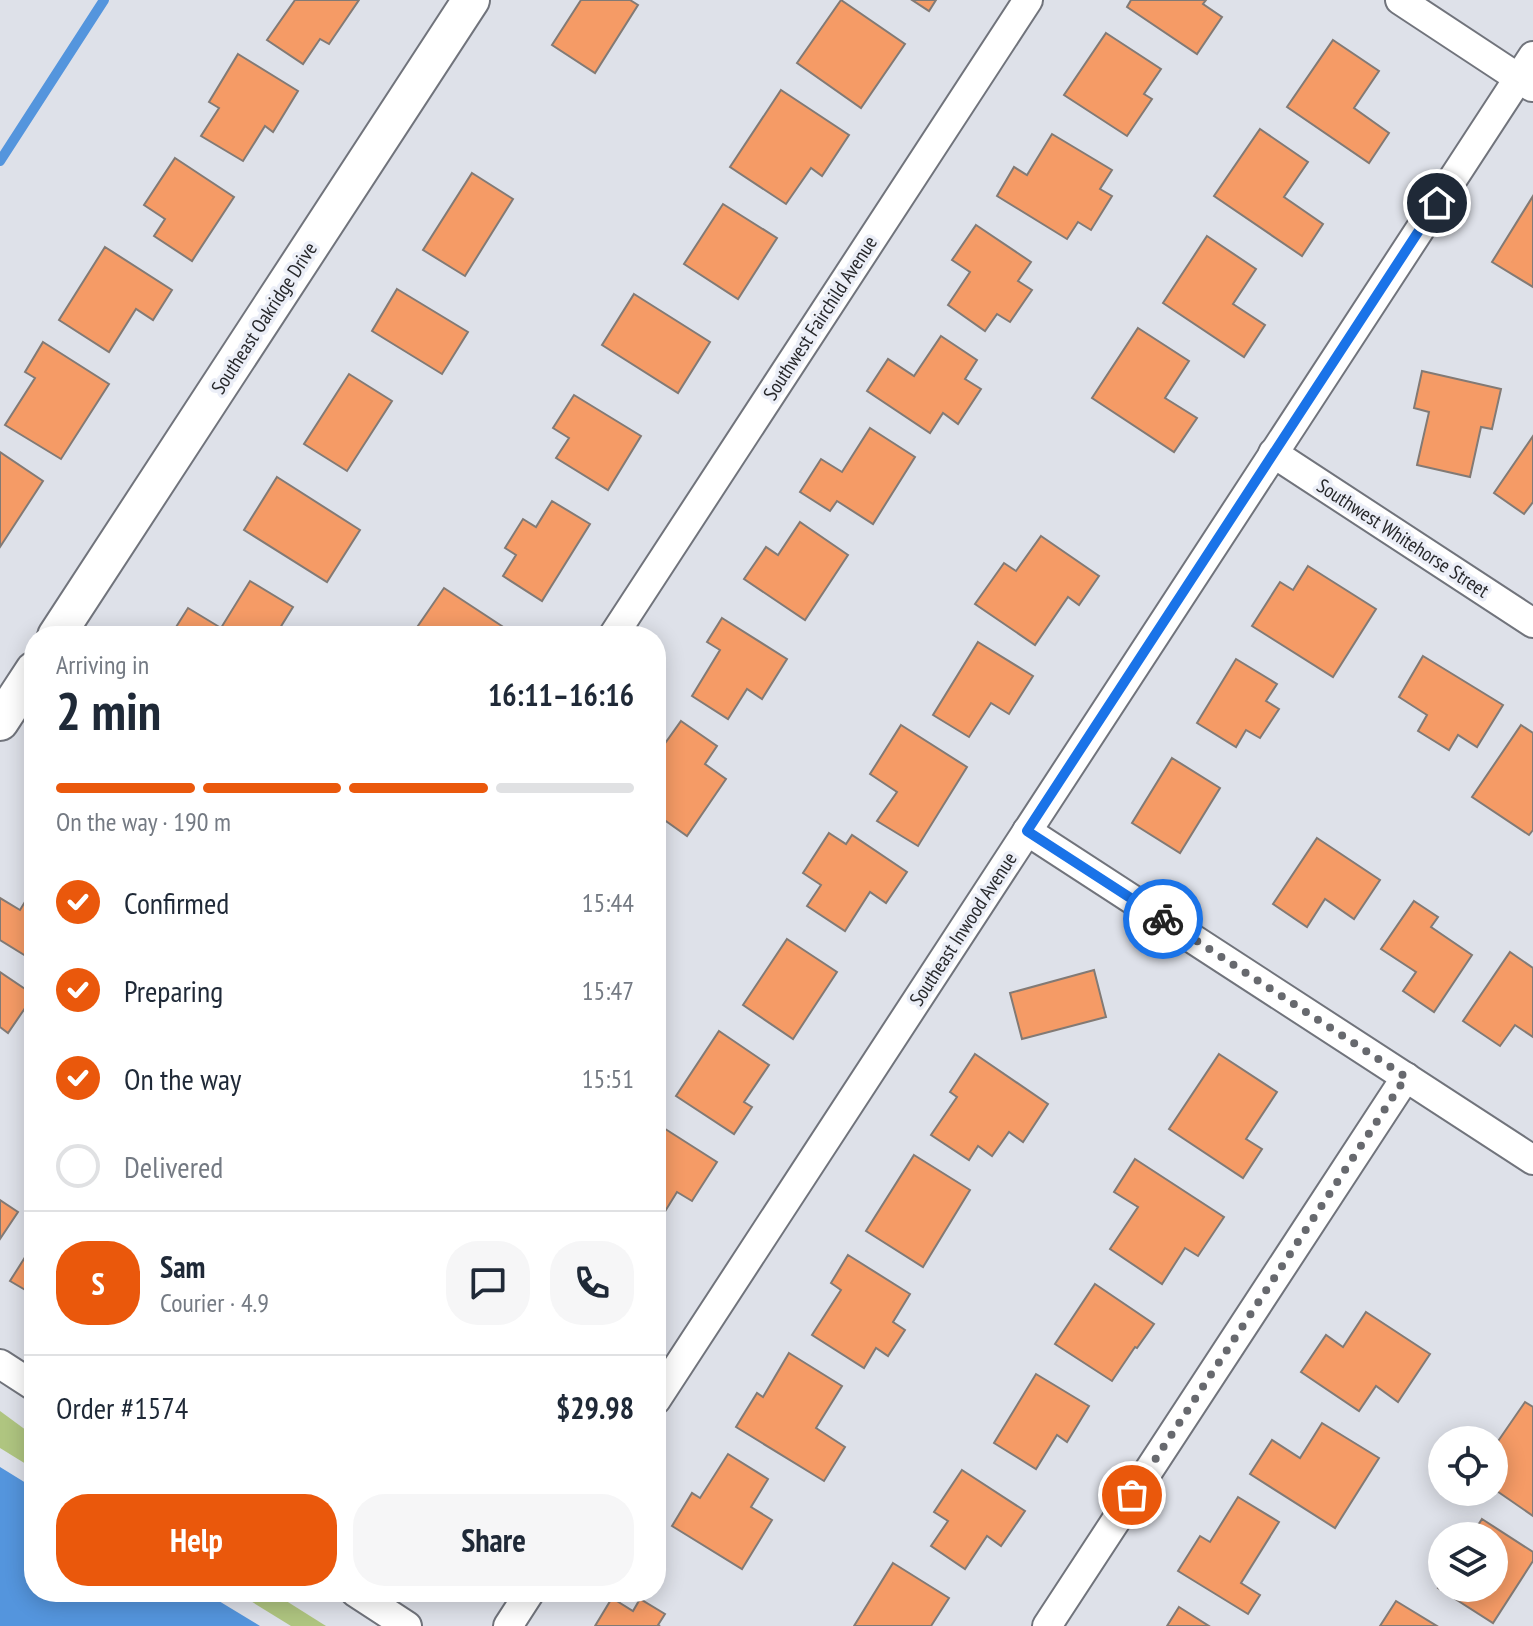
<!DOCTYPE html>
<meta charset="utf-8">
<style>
body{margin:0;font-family:"PT Sans Narrow",sans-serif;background:#f6f6f7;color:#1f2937;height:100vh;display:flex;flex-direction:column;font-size:30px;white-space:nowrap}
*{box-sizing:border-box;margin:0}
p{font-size:26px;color:#747a83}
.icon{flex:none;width:44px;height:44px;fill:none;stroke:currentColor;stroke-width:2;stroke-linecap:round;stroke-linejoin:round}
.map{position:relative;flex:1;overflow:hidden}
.details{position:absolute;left:24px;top:626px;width:642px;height:976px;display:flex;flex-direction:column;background:#fff;border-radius:32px;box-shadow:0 4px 20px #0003}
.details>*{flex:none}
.buttons{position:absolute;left:1428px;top:1426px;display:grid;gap:16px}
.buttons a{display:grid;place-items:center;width:80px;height:80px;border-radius:50%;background:#fff;box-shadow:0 4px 20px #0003;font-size:40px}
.pin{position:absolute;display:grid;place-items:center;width:68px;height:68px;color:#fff;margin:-34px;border:4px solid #fff;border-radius:50%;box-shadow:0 2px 8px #0007}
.courier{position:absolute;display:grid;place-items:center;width:80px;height:80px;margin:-40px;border:6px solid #1a73e8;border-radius:50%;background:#fff;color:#222;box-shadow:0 2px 10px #0007}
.summary em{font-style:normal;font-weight:700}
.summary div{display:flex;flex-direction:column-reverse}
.summary{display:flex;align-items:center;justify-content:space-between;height:136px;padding:0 32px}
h1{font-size:52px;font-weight:700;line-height:60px}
.bar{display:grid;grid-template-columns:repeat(4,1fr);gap:12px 8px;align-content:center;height:96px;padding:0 32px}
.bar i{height:10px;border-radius:6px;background:#e0e1e3}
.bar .current{background:#ea580c}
.bar p{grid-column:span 4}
.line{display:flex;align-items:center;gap:20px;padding:0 32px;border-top:2px solid #e0e1e3}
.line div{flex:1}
.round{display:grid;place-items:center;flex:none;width:84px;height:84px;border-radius:32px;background:#f6f6f7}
ol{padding:0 32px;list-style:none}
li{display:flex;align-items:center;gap:24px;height:88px}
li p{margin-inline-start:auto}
li .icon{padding:8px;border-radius:50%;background:#ea580c;color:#fff;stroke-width:4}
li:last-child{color:#747a83}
li i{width:44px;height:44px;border:4px solid #e0e1e3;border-radius:50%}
.cta{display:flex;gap:16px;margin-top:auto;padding:16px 32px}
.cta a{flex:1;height:92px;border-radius:32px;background:#ea580c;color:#fff;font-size:32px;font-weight:700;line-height:92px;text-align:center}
.cta a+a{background:#f6f6f7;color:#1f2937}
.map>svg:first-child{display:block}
.green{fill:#afc580}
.water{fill:#5495dd}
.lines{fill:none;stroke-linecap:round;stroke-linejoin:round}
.stream{stroke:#5495dd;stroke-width:10}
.building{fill:#f59b66;stroke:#827a75;stroke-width:2}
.minor-casing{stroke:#71747c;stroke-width:32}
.tertiary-casing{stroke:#71747c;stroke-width:40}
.minor{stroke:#fff;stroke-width:28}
.tertiary{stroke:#fff;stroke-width:36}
.done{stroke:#67696e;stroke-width:8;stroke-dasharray:0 14.4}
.route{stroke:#1a73e8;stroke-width:10}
.labels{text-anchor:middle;stroke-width:7;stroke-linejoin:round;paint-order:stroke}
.street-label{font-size:20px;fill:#27282b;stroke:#ebeef7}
</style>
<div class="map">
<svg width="1533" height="1626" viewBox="0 0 1533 1626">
<rect width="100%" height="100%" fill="#dee1e9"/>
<g class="green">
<path d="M 0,1411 L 34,1436 L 34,1469 L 0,1448 Z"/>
<path d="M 236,1592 L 272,1592 L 326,1626 L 291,1626 Z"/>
</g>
<path class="water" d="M 0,1467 L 34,1488 L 34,1592 L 204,1592 L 260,1626 L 0,1626 Z"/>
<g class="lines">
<path class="stream" d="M 0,161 L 104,0"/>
</g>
<g class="building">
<path d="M 295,0 L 359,0 L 329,44 L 320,39 L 303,64 L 267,40 Z"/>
<path d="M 581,0 L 630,0 L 638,5 L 595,73 L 552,45 Z"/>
<path d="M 841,0 L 905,44 L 861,108 L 797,63 Z"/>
<path d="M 912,0 L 936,0 L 929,11 Z"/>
<path d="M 1131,0 L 1206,0 L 1203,4 L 1222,17 L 1197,54 L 1127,7 Z"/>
<path d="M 1106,33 L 1161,69 L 1144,94 L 1152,99 L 1127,136 L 1064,95 Z"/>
<path d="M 1333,40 L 1379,71 L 1354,108 L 1389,133 L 1369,163 L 1287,107 Z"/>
<path d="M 238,54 L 298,91 L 273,132 L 265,126 L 243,161 L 201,136 L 219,108 L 209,102 Z"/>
<path d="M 781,90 L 849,135 L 822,176 L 811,168 L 786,204 L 730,167 Z"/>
<path d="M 1260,129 L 1308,162 L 1284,197 L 1323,224 L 1302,256 L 1214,196 Z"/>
<path d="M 1052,134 L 1112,170 L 1100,189 L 1112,196 L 1091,230 L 1078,222 L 1067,239 L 997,196 L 1014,167 L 1027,175 Z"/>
<path d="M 175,158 L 234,197 L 192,261 L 154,236 L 165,219 L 144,205 Z"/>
<path d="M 472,173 L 513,199 L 465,276 L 423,250 Z"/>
<path d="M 1533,196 L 1533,287 L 1492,262 Z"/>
<path d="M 723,204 L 777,238 L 738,299 L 684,264 Z"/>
<path d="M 976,225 L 1031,262 L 1018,281 L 1032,290 L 1010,322 L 997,314 L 985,331 L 948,305 L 970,272 L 952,260 Z"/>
<path d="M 1207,236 L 1256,269 L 1233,304 L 1265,325 L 1244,357 L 1163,303 Z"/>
<path d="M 105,247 L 172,290 L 153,320 L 136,309 L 109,352 L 59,320 Z"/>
<path d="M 397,289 L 468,332 L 442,374 L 372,331 Z"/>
<path d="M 634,294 L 710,342 L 678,393 L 602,345 Z"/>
<path d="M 1138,328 L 1189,361 L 1165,398 L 1197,418 L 1174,452 L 1092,398 Z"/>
<path d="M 941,336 L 977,360 L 965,379 L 981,389 L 958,424 L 943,413 L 930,433 L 867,391 L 888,359 L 914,376 Z"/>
<path d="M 43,342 L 109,384 L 61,459 L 5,425 L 35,378 L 25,372 Z"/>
<path d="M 1422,371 L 1501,389 L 1492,429 L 1481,427 L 1470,477 L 1417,465 L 1429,412 L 1414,408 Z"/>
<path d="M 349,374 L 392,401 L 347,471 L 304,444 Z"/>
<path d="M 574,395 L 641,436 L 608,490 L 556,458 L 569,438 L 553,428 Z"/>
<path d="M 870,428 L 915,457 L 873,524 L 837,501 L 830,511 L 800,492 L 821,459 L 842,472 Z"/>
<path d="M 1533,436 L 1533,502 L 1524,514 L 1494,493 Z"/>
<path d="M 0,452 L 43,481 L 0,547 Z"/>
<path d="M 277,477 L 360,530 L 327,582 L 244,530 Z"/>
<path d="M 552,501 L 590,524 L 542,601 L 503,576 L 516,555 L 505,548 L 523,519 L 536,527 Z"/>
<path d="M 800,522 L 848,555 L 805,620 L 744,579 L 766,547 L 778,555 Z"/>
<path d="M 1041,536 L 1099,576 L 1079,605 L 1068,597 L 1035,645 L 975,604 L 1004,563 L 1016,571 Z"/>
<path d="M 1308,566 L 1376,609 L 1333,677 L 1252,626 L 1280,582 L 1293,590 Z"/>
<path d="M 250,581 L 293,607 L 275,636 L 171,635 L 188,608 L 221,628 Z"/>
<path d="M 444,588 L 517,636 L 411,636 Z"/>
<path d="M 722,618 L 787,659 L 762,699 L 747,689 L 728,719 L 692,696 L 720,650 L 707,642 Z"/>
<path d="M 978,642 L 1033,676 L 1009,714 L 991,703 L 969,737 L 933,715 Z"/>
<path d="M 1423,656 L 1503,705 L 1477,747 L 1458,735 L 1449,750 L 1418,731 L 1427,715 L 1399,697 Z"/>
<path d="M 1236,659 L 1277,684 L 1266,701 L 1279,709 L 1260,738 L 1246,730 L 1236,747 L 1197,723 Z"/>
<path d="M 681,721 L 717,746 L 705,764 L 726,779 L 687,836 L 656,814 L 656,756 Z"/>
<path d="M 901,725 L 967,767 L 918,846 L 877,821 L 897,792 L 870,774 Z"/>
<path d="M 1521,725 L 1533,733 L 1533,830 L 1529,835 L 1472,797 Z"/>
<path d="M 1172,758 L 1220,788 L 1180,853 L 1132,823 Z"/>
<path d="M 829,833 L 846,844 L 852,835 L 907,872 L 886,903 L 870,892 L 845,931 L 807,906 L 821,885 L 803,873 Z"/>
<path d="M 1317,838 L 1380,880 L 1354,919 L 1325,899 L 1307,927 L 1273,904 Z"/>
<path d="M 34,887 L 34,961 L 0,940 L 0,898 L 20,910 Z"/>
<path d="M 1414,901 L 1438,917 L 1431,927 L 1472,955 L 1434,1012 L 1403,991 L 1416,972 L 1381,949 Z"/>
<path d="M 787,939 L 837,972 L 793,1039 L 743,1005 Z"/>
<path d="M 1510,952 L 1533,968 L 1533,1037 L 1515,1025 L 1500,1046 L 1463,1021 Z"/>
<path d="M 1094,970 L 1106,1017 L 1022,1039 L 1010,993 Z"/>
<path d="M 0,972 L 34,995 L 8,1033 L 0,1027 Z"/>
<path d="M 719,1031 L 769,1065 L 744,1102 L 752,1107 L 734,1134 L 676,1096 Z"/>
<path d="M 975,1054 L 1048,1104 L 1023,1142 L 1009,1132 L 992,1156 L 978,1146 L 969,1160 L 931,1135 L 957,1097 L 950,1092 Z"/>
<path d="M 1219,1054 L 1277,1092 L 1246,1139 L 1262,1149 L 1243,1178 L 1169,1129 Z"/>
<path d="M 659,1125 L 717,1162 L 692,1201 L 677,1192 L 656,1226 L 656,1129 Z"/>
<path d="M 914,1155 L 970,1190 L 923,1267 L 866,1231 Z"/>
<path d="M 1135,1159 L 1224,1217 L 1198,1256 L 1185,1248 L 1162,1284 L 1110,1249 L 1138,1207 L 1114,1192 Z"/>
<path d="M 0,1200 L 18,1212 L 0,1239 Z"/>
<path d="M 34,1243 L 34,1295 L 10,1281 Z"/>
<path d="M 848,1255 L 910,1294 L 893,1322 L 905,1330 L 888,1356 L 876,1348 L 864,1368 L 812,1335 L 841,1290 L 831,1283 Z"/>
<path d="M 1095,1284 L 1154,1324 L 1137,1348 L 1135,1347 L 1112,1381 L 1055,1344 Z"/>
<path d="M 1366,1312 L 1430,1354 L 1398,1402 L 1376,1386 L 1359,1411 L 1301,1372 L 1326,1335 L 1343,1347 Z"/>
<path d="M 789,1353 L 842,1386 L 816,1428 L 845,1447 L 824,1481 L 736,1427 L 757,1393 L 763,1397 Z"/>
<path d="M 1036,1374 L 1089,1406 L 1067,1442 L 1057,1435 L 1036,1469 L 994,1443 Z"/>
<path d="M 1525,1402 L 1533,1407 L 1533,1516 L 1494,1489 L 1494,1447 Z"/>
<path d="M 1322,1423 L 1379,1458 L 1335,1528 L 1250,1474 L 1272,1440 L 1300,1458 Z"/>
<path d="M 728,1454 L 768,1479 L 751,1507 L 772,1520 L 742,1569 L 672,1526 L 692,1493 L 700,1498 Z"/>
<path d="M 962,1470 L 1025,1511 L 1001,1546 L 987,1536 L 965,1569 L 931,1546 L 948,1521 L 934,1512 Z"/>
<path d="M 1238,1497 L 1279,1522 L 1241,1583 L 1260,1595 L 1248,1614 L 1178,1571 L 1200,1536 L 1210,1542 Z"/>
<path d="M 1482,1519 L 1533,1552 L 1533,1561 L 1493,1623 L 1438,1588 L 1442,1581 L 1442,1588 L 1494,1588 L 1494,1536 L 1471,1536 Z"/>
<path d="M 893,1563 L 949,1598 L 931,1626 L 854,1626 Z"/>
<path d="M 612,1598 L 633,1611 L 640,1599 L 665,1614 L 658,1625 L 660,1626 L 595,1626 Z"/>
<path d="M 1396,1601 L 1437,1626 L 1380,1626 Z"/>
<path d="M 1179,1607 L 1209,1626 L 1167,1626 Z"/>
</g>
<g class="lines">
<g class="minor-casing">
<g id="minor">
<path d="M 1400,0 L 1532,87"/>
<path d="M 1273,453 L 1533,623"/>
<path d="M 613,636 L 1028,0"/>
<path d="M 1027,831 L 1533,1160"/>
<path d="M 0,1364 L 34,1386"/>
<path d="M 656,1400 L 1533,56"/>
<path d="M 355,1592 L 407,1626"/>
<path d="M 508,1626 L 530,1592"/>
<path d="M 1047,1626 L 1406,1077"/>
</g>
</g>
<g class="tertiary-casing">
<g id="tertiary">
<path d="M 56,636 L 471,0"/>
<path d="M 0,722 L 34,670"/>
</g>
</g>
<use href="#minor" class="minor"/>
<use href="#tertiary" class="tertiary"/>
</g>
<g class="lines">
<path class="done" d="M 1132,1495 L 1406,1077 L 1163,919"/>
<path class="route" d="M 1163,919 L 1027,831 L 1437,203"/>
</g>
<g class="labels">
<g class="street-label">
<text transform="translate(264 318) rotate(-57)" y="7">Southeast Oakridge Drive</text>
<text transform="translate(820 318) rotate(-57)" y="7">Southwest Fairchild Avenue</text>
<text transform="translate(1403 538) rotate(33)" y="7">Southwest Whitehorse Street</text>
<text transform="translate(963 929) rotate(-57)" y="7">Southeast Inwood Avenue</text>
</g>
</g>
</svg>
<div class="buttons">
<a><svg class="icon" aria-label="locate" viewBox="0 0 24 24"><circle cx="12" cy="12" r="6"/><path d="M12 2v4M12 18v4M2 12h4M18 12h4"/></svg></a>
<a><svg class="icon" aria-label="layers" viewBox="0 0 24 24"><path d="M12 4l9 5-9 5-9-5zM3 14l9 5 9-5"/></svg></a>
</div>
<div class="pin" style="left:1132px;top:1495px;background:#ea580c"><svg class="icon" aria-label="bag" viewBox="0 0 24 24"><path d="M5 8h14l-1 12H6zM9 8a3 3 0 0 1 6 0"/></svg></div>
<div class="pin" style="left:1437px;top:203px;background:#1f2937"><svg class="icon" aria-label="home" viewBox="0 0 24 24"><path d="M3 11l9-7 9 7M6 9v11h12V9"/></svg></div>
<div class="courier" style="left:1163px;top:919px"><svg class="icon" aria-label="bike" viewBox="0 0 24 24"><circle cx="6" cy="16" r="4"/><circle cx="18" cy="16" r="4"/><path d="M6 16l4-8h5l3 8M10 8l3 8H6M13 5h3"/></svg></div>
<section class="details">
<div class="summary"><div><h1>2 min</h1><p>Arriving in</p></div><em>16:11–16:16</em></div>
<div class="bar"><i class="current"></i><i class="current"></i><i class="current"></i><i></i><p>On the way · 190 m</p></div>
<ol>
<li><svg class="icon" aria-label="check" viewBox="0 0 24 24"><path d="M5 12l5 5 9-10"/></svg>Confirmed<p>15:44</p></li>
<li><svg class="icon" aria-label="check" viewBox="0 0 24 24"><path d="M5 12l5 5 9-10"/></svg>Preparing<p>15:47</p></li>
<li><svg class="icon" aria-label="check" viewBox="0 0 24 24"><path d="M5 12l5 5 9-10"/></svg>On the way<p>15:51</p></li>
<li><i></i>Delivered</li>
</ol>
<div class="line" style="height:144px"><b class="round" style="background:#ea580c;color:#fff">S</b><div><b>Sam</b><p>Courier · 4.9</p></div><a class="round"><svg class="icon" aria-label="chat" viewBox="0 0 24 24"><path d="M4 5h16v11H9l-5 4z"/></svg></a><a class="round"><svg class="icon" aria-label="phone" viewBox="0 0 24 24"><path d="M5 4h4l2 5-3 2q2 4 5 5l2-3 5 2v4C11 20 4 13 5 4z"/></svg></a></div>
<div class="line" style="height:104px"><div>Order #1574</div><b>$29.98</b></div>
<div class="cta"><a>Help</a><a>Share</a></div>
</section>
</div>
